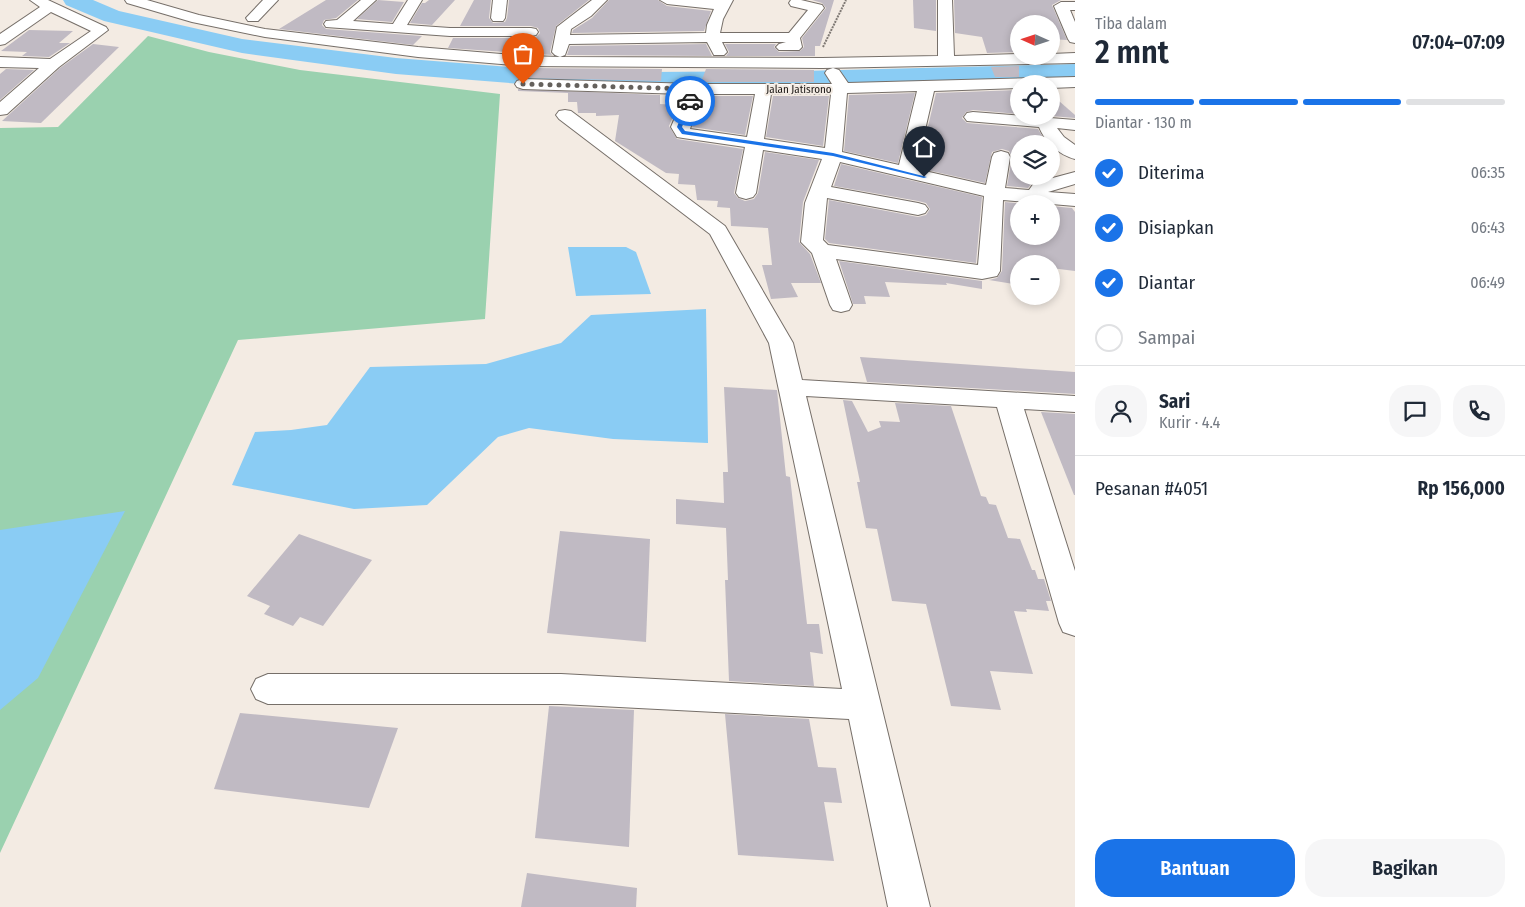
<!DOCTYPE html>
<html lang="id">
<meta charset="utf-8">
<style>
body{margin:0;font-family:"Fira Sans Condensed",sans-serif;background:#f6f6f7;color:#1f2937;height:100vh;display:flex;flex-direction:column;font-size:19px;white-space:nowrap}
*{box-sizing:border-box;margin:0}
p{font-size:16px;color:#747a83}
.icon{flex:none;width:28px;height:28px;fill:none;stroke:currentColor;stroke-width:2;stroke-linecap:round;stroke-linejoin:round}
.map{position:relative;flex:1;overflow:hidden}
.sheet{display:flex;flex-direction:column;background:#fff;width:450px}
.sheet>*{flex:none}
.needle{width:32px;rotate:273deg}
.fabs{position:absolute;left:1010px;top:15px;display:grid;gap:10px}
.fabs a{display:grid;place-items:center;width:50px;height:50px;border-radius:50%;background:#fff;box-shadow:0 2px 8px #0003;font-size:25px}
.pin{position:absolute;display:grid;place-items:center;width:42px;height:42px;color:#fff;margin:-51px -21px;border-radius:50% 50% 50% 0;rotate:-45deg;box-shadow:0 0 5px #0007}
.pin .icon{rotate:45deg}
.courier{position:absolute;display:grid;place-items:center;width:50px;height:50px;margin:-25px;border:4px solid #1a73e8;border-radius:50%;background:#fff;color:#222;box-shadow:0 1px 6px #0007}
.head em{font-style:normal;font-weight:600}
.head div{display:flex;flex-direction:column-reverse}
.head{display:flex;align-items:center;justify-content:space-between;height:85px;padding:0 20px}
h1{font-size:32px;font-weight:600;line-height:38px}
.bar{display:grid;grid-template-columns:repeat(4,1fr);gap:8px 5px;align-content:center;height:60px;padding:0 20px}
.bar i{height:6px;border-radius:4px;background:#e0e1e3}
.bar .on{background:#1a73e8}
.bar p{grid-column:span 4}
.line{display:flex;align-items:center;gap:12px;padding:0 20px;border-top:1px solid #e0e1e3}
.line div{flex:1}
.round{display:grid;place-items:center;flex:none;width:52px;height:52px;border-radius:20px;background:#f6f6f7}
ol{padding:0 20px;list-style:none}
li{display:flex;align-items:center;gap:15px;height:55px}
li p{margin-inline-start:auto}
li .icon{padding:5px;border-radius:50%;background:#1a73e8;color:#fff;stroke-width:4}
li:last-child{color:#747a83}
li i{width:28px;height:28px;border:2px solid #e0e1e3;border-radius:50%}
.button{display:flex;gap:10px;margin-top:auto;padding:10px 20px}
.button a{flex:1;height:58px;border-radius:20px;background:#1a73e8;color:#fff;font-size:20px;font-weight:600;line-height:58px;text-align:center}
.button a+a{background:#f6f6f7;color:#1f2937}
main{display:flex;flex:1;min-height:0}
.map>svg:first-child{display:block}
.green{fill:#9ad1af}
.water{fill:#8accf4}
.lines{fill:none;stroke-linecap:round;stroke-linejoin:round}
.river{fill:#8accf4;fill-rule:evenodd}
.building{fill:#c0bac3}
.minor-casing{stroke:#766f69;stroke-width:2}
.path{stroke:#7f7974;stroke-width:2;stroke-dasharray:2 1;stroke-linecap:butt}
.minor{fill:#fff;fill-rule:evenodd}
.route{fill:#1a73e8}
.done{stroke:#65615c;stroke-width:5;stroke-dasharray:0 9}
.labels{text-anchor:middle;stroke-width:4;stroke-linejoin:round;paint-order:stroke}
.far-street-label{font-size:11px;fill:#191613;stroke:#f3ebe3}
</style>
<main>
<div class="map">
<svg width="1075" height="907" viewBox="0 0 1075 907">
<rect width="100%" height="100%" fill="#f3ebe3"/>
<path class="green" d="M 148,36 L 209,52 L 300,70 L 500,94 L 485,319 L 238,340 L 0,853 L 0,128 L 58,127 Z"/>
<g class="water">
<path d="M 568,247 L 626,247 L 636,252 L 651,294 L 576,296 Z"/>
<path d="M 706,309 L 708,443 L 613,439 L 529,428 L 498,437 L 427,505 L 354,509 L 232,485 L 255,432 L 291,430 L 327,425 L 370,367 L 486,364 L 561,343 L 591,315 Z"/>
<path d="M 125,511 L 38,678 L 0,710 L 0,530 Z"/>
</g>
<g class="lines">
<path class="river" d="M 63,0 L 93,0 L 119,11 L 242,39 L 396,58 L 521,68 L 648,72 L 802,71 L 1075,64 L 1075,80 L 802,87 L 648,88 L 521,84 L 396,74 L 242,53 L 104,21 L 66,5 Z"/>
</g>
<g class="building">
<path d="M 326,0 L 358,0 L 336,18 L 324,20 L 322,25 L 326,29 L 422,36 L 413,45 L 279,29 Z"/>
<path d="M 378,0 L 404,2 L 392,22 L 357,19 Z"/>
<path d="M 429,0 L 455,0 L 432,25 L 410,23 L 422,3 L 425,3 Z"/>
<path d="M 474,0 L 491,0 L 489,18 L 493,23 L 505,22 L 507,18 L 509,0 L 589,0 L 556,26 L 550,52 L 552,55 L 448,48 L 453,38 L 531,38 L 536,37 L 540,33 L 538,28 L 531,26 L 460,26 Z"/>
<path d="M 609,0 L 658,0 L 667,6 L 711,11 L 704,31 L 572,33 L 573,30 L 592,18 Z"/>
<path d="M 812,0 L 834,0 L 820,46 L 815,46 L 815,56 L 726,56 L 729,52 L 725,44 L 776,44 L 774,47 L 779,52 L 800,51 L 804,47 L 802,38 L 826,8 L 822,3 Z"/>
<path d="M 913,0 L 936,0 L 936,31 L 914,28 Z"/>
<path d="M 954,0 L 1075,0 L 1061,0 L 1052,5 L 1067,40 L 1051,39 L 1051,24 L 1019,24 L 1019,52 L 987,53 L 982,37 L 955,33 Z"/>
<path d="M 29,30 L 73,31 L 59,43 L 70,43 L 49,57 L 22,56 L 27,52 L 1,51 Z"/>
<path d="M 93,44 L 119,47 L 41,123 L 2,121 L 60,68 Z"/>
<path d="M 706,44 L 712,56 L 567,55 L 570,46 Z"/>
<path d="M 1019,66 L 1019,77 L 995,77 L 991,67 Z"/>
<path d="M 523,68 L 662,69 L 661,81 L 520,78 Z"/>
<path d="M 6,69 L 34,70 L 0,100 L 0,74 Z"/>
<path d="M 706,69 L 814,70 L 814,82 L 701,82 Z"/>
<path d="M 518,89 L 660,95 L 660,104 L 678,105 L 669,126 L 677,139 L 743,149 L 734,193 L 738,198 L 745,201 L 754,199 L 758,193 L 765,152 L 819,160 L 803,202 L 799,242 L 810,254 L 821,283 L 791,283 L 798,297 L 771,299 L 762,265 L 772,265 L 768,228 L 731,226 L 730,208 L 717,207 L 718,201 L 697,200 L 695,185 L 678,184 L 679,174 L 666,173 L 615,141 L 619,115 L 596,116 L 596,113 L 578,113 L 577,102 L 568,102 L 568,93 L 518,91 Z"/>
<path d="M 1019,90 L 1019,114 L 973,110 L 966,112 L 962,118 L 967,123 L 1038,129 L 1047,144 L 1042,144 L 1036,140 L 1038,144 L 1019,144 L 1019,176 L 1051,176 L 1051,170 L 1055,175 L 1034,181 L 1028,188 L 1007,186 L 1012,157 L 1009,151 L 1002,149 L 992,152 L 985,183 L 918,168 L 936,93 Z"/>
<path d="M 915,93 L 898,163 L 844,151 L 849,95 Z"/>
<path d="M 1051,94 L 1075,115 L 1075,118 L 1051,116 Z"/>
<path d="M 702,96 L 753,96 L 745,135 L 692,127 Z"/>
<path d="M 773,96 L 829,96 L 823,146 L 766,137 Z"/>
<path d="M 841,164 L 982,197 L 976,263 L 829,243 L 825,239 L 829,200 L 918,217 L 926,215 L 930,209 L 926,203 L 918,201 L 834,186 Z"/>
<path d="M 1005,202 L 1025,204 L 1019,204 L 1019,236 L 1051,236 L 1051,206 L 1072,208 L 1075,212 L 1075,271 L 1051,268 L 1051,264 L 1019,263 L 1019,285 L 989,280 L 997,278 L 1002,271 Z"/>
<path d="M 839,261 L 982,281 L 982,289 L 946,283 L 947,285 L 885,282 L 890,297 L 864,296 L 866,304 L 853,304 Z"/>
<path d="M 860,357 L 1075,372 L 1075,394 L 867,382 Z"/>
<path d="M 724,387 L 777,390 L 786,476 L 790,477 L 807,624 L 819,624 L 823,654 L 810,652 L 814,686 L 729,681 L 725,580 L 728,580 L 726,528 L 676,524 L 676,499 L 724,503 L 723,472 L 728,472 Z"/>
<path d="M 843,400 L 852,401 L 868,432 L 881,427 L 879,421 L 900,422 L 895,403 L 951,406 L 981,496 L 986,497 L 989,504 L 996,505 L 1008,538 L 1020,539 L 1032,570 L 1035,570 L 1038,579 L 1044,579 L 1051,601 L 1046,601 L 1049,611 L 1026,609 L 1027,612 L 1014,611 L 1033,674 L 990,671 L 1001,710 L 951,706 L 926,604 L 892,601 L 877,529 L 866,528 L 857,482 L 860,482 Z"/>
<path d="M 1041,412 L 1075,414 L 1075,495 L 1074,495 Z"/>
<path d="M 560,531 L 650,539 L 646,642 L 547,633 Z"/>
<path d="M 299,534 L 372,560 L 323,626 L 300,617 L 293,626 L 264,614 L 270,606 L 247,596 Z"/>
<path d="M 549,706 L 634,710 L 629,847 L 535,838 Z"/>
<path d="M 240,713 L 398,728 L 369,808 L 214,789 Z"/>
<path d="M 725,714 L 809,719 L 818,767 L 836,768 L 842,803 L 824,802 L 834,861 L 738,855 Z"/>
<path d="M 527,873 L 637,888 L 636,907 L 521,907 Z"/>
</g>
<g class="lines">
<g class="minor-casing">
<g id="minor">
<path d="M 30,0 L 48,0 L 106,27 L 108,30 L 59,67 L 7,114 L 0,115 L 0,102 L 39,68 L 0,67 L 0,57 L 50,59 L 91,31 L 51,12 L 5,44 L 0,45 L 0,34 L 40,7 Z"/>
<path d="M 125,0 L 147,0 L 199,15 L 265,29 L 418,47 L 525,56 L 560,57 L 555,55 L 552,52 L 557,27 L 592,0 L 607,0 L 591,16 L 571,29 L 570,35 L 706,33 L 707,25 L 714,9 L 667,4 L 660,0 L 733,0 L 723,19 L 720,33 L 789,33 L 808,10 L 791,6 L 789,3 L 791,0 L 801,0 L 822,5 L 824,8 L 800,38 L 802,47 L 799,50 L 779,50 L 776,47 L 779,44 L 786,42 L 722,42 L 727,52 L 724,55 L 714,55 L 707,42 L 569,44 L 565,55 L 560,57 L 822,58 L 938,56 L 938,0 L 952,0 L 954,56 L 1019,54 L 1019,56 L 1051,56 L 1051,54 L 1075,53 L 1075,63 L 822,68 L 525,66 L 418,57 L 265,37 L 192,22 L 127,3 Z"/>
<path d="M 263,0 L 278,0 L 258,21 L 248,21 L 246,18 Z"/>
<path d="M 361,0 L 376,0 L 353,21 L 393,24 L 408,0 L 422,0 L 407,25 L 450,28 L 531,28 L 536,29 L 538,32 L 536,35 L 531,36 L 450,36 L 326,27 L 324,24 L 326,21 L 337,20 Z"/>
<path d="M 493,0 L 507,0 L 505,18 L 503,21 L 493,21 L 491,18 Z"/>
<path d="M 1061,2 L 1075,2 L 1075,10 L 1070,10 L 1075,22 L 1075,43 L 1070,42 L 1068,39 L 1054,6 Z"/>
<path d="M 833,68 L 839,70 L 848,83 L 1075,77 L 1075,87 L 1051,88 L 1051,84 L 1019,84 L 1019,88 L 934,91 L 916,169 L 986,185 L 992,157 L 994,153 L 1001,151 L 1008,153 L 1010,157 L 1005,188 L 1029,190 L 1034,183 L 1075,172 L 1075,184 L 1048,192 L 1075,194 L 1075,206 L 1003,200 L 1000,271 L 997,276 L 982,279 L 836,259 L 852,305 L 849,310 L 841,312 L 833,310 L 830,305 L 812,253 L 801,242 L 805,203 L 822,159 L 763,150 L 756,193 L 753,197 L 746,199 L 739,197 L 736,193 L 745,147 L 683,138 L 677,137 L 671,127 L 685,94 L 523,89 L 517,87 L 515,84 L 517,81 L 523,79 L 695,84 L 832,84 L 825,73 L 827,70 ZM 917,91 L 899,165 L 842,152 L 847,93 ZM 701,94 L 755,94 L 747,137 L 690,129 ZM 771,94 L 831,94 L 825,148 L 764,139 ZM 840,162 L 984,196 L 978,265 L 828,245 L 823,240 L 827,198 L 918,215 L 925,213 L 928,209 L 925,205 L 918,203 L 831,187 Z"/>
<path d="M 565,110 L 571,111 L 725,226 L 793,343 L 802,380 L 1075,396 L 1075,412 L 1024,409 L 1075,571 L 1075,636 L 1063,632 L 1059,623 L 997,407 L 806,396 L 930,907 L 888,907 L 849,719 L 561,704 L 268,704 L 256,699 L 251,689 L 256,679 L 268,674 L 561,674 L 842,689 L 769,343 L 710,234 L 559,119 L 556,115 L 559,111 Z"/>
<path d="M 973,112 L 1075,120 L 1075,130 L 1057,128 L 1064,137 L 1075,145 L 1075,159 C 1059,155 1045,142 1039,127 L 967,121 L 964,117 L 967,113 Z"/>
</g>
</g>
<path class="path" d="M 823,47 L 846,0"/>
<use href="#minor" class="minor"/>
</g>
<path class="route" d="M 690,99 L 692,101 L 682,127 L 685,131 L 833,153 L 927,177 L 924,178 L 833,156 L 682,134 L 677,127 L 687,101 Z"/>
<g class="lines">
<path class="done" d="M 523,84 L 694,89 L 690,101"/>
</g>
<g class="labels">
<g class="far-street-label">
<text x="799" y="93">Jalan Jatisrono</text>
</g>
</g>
</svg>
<div class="fabs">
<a><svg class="needle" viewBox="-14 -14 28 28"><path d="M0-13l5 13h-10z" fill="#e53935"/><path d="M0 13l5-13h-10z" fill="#747a83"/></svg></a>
<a><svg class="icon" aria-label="locate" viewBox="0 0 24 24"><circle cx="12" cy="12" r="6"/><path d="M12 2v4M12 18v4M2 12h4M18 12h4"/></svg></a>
<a><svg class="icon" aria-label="layers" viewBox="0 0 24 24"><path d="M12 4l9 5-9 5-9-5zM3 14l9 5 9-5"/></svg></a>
<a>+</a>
<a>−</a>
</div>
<div class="pin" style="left:523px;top:84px;background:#ea580c"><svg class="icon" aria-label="bag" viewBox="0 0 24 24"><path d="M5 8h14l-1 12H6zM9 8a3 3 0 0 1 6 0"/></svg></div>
<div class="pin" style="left:924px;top:177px;background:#1f2937"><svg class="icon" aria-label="home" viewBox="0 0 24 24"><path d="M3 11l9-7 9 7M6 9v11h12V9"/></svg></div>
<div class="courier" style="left:690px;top:101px"><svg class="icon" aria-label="car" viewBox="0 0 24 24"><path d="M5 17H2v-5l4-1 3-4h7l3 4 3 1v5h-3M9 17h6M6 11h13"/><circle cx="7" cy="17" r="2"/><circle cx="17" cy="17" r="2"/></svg></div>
</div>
<section class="sheet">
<div class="head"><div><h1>2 mnt</h1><p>Tiba dalam</p></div><em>07:04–07:09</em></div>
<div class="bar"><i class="on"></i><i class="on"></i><i class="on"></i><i></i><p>Diantar · 130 m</p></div>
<ol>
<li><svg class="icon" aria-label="check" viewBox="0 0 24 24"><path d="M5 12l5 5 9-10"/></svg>Diterima<p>06:35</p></li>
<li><svg class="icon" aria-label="check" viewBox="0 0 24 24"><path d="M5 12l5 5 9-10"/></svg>Disiapkan<p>06:43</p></li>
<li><svg class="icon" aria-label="check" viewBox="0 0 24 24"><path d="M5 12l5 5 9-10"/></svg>Diantar<p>06:49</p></li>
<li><i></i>Sampai</li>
</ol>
<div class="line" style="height:90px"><a class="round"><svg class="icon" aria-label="person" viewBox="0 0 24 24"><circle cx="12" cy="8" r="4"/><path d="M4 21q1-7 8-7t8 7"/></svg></a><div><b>Sari</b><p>Kurir · 4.4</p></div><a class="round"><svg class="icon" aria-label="chat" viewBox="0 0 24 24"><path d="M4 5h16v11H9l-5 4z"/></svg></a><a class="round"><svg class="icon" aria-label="phone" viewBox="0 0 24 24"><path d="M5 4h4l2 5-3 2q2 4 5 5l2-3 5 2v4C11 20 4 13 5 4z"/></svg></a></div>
<div class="line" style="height:65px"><div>Pesanan #4051</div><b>Rp 156,000</b></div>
<div class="button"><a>Bantuan</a><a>Bagikan</a></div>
</section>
</main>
